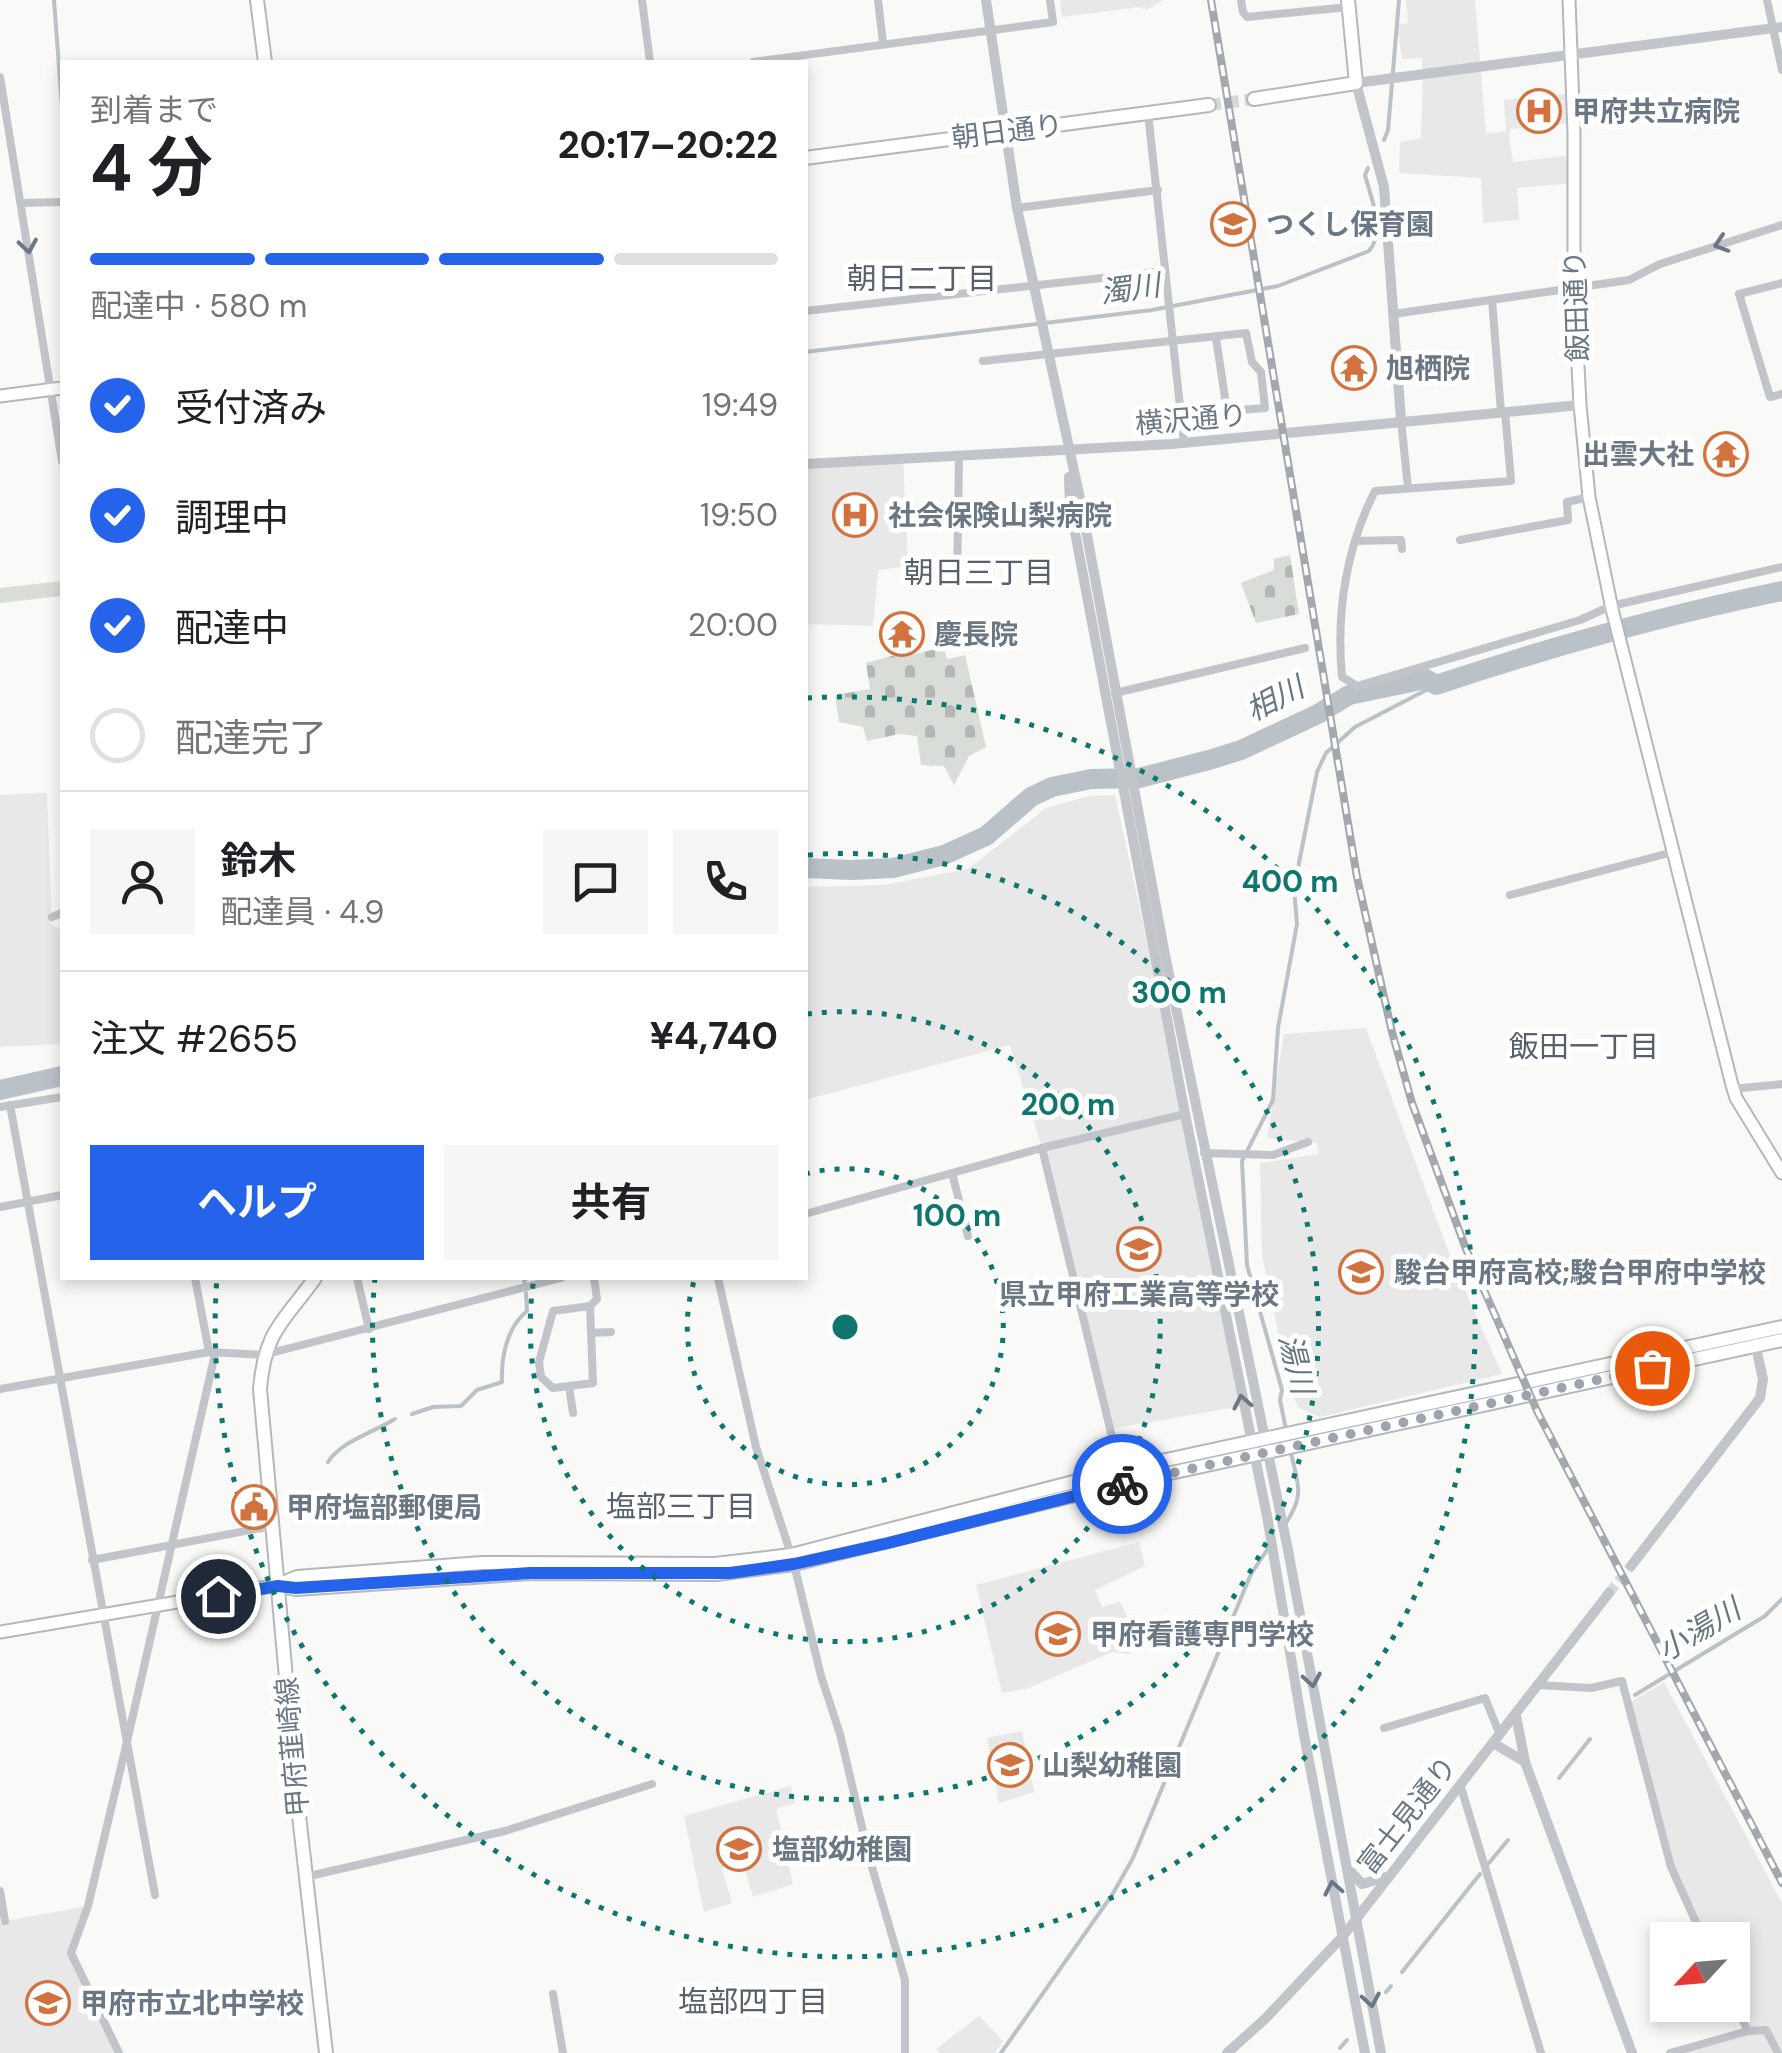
<!DOCTYPE html>
<html lang="ja">
<meta charset="utf-8">
<style>
body{margin:0;font-family:"DM Sans","Noto Sans JP",sans-serif;background:#f6f6f6;color:#202124;height:100vh;display:flex;flex-direction:column;font-size:38px;white-space:nowrap}
*{box-sizing:border-box;margin:0}
p{font-size:32px;color:#757577}
.icon{flex:none;width:55px;height:55px;fill:none;stroke:currentColor;stroke-width:2;stroke-linecap:round;stroke-linejoin:round}
.map{position:relative;flex:1;overflow:hidden}
.sheet{position:absolute;left:60px;top:60px;width:748px;height:1220px;display:flex;flex-direction:column;background:#fff;border-radius:0px;box-shadow:0 5px 15px #0003}
.sheet>*{flex:none}
.needle{width:65px;rotate:244deg}
.controls{position:absolute;left:1650px;top:1922px;display:grid;gap:20px}
.controls a{display:grid;place-items:center;width:100px;height:100px;border-radius:0px;background:#fff;box-shadow:0 5px 15px #0003;font-size:50px}
.pin{position:absolute;display:grid;place-items:center;width:85px;height:85px;color:#fff;margin:-42px;border:5px solid #fff;border-radius:50%;box-shadow:0 2px 10px #0007}
.courier{position:absolute;display:grid;place-items:center;width:100px;height:100px;margin:-50px;border:8px solid #2563eb;border-radius:50%;background:#fff;color:#222;box-shadow:0 2px 12px #0007}
.summary em{font-style:normal;font-weight:700}
.summary div{display:flex;flex-direction:column-reverse}
.summary{display:flex;align-items:center;justify-content:space-between;height:170px;padding:0 30px}
h1{font-size:65px;font-weight:700;line-height:75px}
.bar{display:grid;grid-template-columns:repeat(4,1fr);gap:15px 10px;align-content:center;height:120px;padding:0 30px}
.bar i{height:12px;border-radius:8px;background:#e0e0e0}
.bar .active{background:#2563eb}
.bar p{grid-column:span 4}
.line{display:flex;align-items:center;gap:25px;padding:0 30px;border-top:2px solid #e0e0e0}
.line div{flex:1}
.round{display:grid;place-items:center;flex:none;width:105px;height:105px;border-radius:0px;background:#f6f6f6}
ol{padding:0 30px;list-style:none}
li{display:flex;align-items:center;gap:30px;height:110px}
li p{margin-inline-start:auto}
li .icon{padding:10px;border-radius:50%;background:#2563eb;color:#fff;stroke-width:4}
li:last-child{color:#757577}
li i{width:55px;height:55px;border:5px solid #e0e0e0;border-radius:50%}
.button{display:flex;gap:20px;margin-top:auto;padding:20px 30px}
.button a{flex:1;height:115px;border-radius:0px;background:#2563eb;color:#fff;font-size:40px;font-weight:700;line-height:115px;text-align:center}
.button a+a{background:#f6f6f6;color:#202124}
.map>svg:first-child{display:block}
.built{fill:#e7e8e7}
.cemetery{fill:url(#cemetery-stones)}
.park{fill:#d8ddd7}
.lines{fill:none;stroke-linecap:round;stroke-linejoin:round}
.stream{stroke:#bac2c7;stroke-width:4}
.river{stroke:#bac2c7;stroke-width:20}
.tertiary-tunnel{stroke:#d6d8da;stroke-width:10;stroke-dasharray:10 5;stroke-linecap:butt}
.primary-tunnel{stroke:#d6d8da;stroke-width:12;stroke-dasharray:12 6;stroke-linecap:butt}
.secondary-casing{stroke:#b3b8bd;stroke-width:15}
.primary-casing{stroke:#b4b8bc;stroke-width:16}
.minor{stroke:#c1c4c8;stroke-width:8}
.tertiary{stroke:#c1c4c8;stroke-width:10}
.secondary{stroke:#fff;stroke-width:11}
.primary{stroke:#fff;stroke-width:12}
.rail-casing{stroke:#a3a8ae;stroke-width:8}
.rail{stroke:#fff;stroke-width:4;stroke-dasharray:11;stroke-linecap:butt}
.oneway{stroke:#6b7785}
.done{stroke:#9da4ad;stroke-width:10;stroke-dasharray:0 18}
.route{stroke:#2563eb;stroke-width:12}
.ring{fill:none;stroke:#0f766e;stroke-width:5;stroke-dasharray:5 10}
.labels{text-anchor:middle;stroke-width:10;stroke-linejoin:round;paint-order:stroke}
.poi-label{font-size:28px;font-weight:bold;fill:#6b7785;stroke:#fff;text-anchor:start}
.street-label{font-size:28px;fill:#6b7785;stroke:#fff}
.neighbourhood-label{font-size:30px;fill:#58616b;stroke:#fff}
.water-label{font-size:30px;font-style:italic;fill:#67777f;stroke:#fff}
.centre{fill:#0f766e;stroke:#fff;stroke-width:5}
.ring-label{font-size:30px;text-anchor:middle;font-weight:bold;fill:#0f766e;stroke:#fff;stroke-width:10;stroke-linejoin:round;paint-order:stroke}
</style>
<div class="map">
<svg width="1782" height="2053" viewBox="0 0 1782 2053">
<defs>
<pattern id="cemetery-stones" width="16" height="16" patternUnits="userSpaceOnUse" patternTransform="scale(2.5)"><rect width="16" height="16" fill="#d8ddd7"/><path d="M2 7V4a2 2 0 0 1 4 0v3zM10 15v-3a2 2 0 0 1 4 0v3z" fill="#b3b8b4"/></pattern>
</defs>
<rect width="100%" height="100%" fill="#f9f9f7"/>
<g class="built">
<path d="M 1060,0 L 1163,0 L 1147,10 L 1140,7 L 1062,17 Z"/>
<path d="M 1406,0 L 1475,0 L 1486,134 L 1506,131 L 1504,100 L 1572,93 L 1573,123 L 1511,129 L 1509,136 L 1513,162 L 1574,155 L 1574,183 L 1517,188 L 1519,220 L 1483,223 L 1481,178 L 1399,173 L 1400,142 L 1421,138 L 1423,76 L 1422,58 L 1402,59 L 1397,25 L 1408,23 Z"/>
<path d="M 903,459 L 908,566 L 878,570 L 873,626 L 805,624 L 805,464 Z"/>
<path d="M 47,793 L 52,925 L 62,930 L 62,1044 L 0,1047 L 0,795 Z"/>
<path d="M 1115,795 L 1185,1114 L 1243,1406 L 1110,1429 L 1042,1148 L 1010,1045 L 805,1100 L 805,887 L 883,885 L 968,869 L 1046,808 L 1089,796 Z"/>
<path d="M 1366,1028 L 1450,1256 L 1502,1374 L 1320,1417 L 1299,1408 L 1291,1392 L 1262,1255 L 1260,1163 L 1319,1154 L 1317,1143 L 1267,1138 L 1284,1034 Z"/>
<path d="M 1139,1542 L 1145,1566 L 1095,1590 L 1102,1607 L 1120,1602 L 1127,1615 L 1131,1654 L 1112,1652 L 1026,1689 L 1002,1693 L 976,1585 Z"/>
<path d="M 1664,1682 L 1782,1903 L 1782,2053 L 1670,2053 L 1747,2031 L 1733,1999 L 1732,1940 L 1704,1940 L 1678,1888 L 1629,1703 Z"/>
<path d="M 1022,1731 L 1034,1792 L 999,1803 L 987,1738 Z"/>
<path d="M 791,1786 L 795,1803 L 776,1809 L 793,1884 L 753,1897 L 743,1862 L 722,1869 L 732,1903 L 704,1912 L 684,1816 Z"/>
<path d="M 88,1906 L 72,1949 L 119,2053 L 0,2053 L 0,1922 Z"/>
<path d="M 979,2016 L 1003,2041 L 995,2053 L 940,2053 L 936,2049 Z"/>
</g>
<g class="cemetery">
<path d="M 1290,555 L 1299,614 L 1256,623 L 1241,583 L 1274,570 L 1274,559 Z"/>
<path d="M 944,647 L 947,659 L 965,655 L 986,747 L 969,756 L 954,785 L 944,766 L 921,765 L 917,736 L 899,734 L 867,741 L 863,727 L 839,722 L 835,695 L 870,689 L 866,663 L 910,651 L 911,655 Z"/>
</g>
<path class="park" d="M 62,581 L 62,596 L 0,603 L 0,588 Z"/>
<g class="lines">
<g class="stream">
<path d="M 54,0 L 62,107"/>
<path d="M 1384,140 L 1388,130 L 1399,0"/>
<path d="M 805,352 L 1152,310 L 1278,286 L 1369,251 C 1386,230 1371,199 1365,175 L 1368,168"/>
<path d="M 524,1282 L 526,1278"/>
<path d="M 412,1414 L 433,1407 L 461,1406 L 477,1390 L 502,1382 C 501,1357 507,1327 527,1311 L 526,1293"/>
<path d="M 1286,1429 L 1280,1400 L 1282,1390 L 1247,1265 L 1242,1161 L 1273,1100 L 1278,1028 L 1297,924 L 1294,888 L 1317,772 L 1326,753 L 1355,727 L 1436,685"/>
<path d="M 328,1462 C 340,1442 374,1432 395,1419"/>
<path d="M 1286,1523 C 1305,1494 1298,1485 1291,1453"/>
<path d="M 1635,1695 L 1765,1616 L 1782,1599"/>
<path d="M 1559,1778 L 1590,1739"/>
<path d="M 1489,1863 L 1508,1840"/>
<path d="M 1402,1972 L 1480,1874"/>
<path d="M 1386,1992 L 1391,1986"/>
<path d="M 1340,2048 L 1347,2040"/>
<path d="M 1001,2053 L 1112,1895 L 1133,1858 L 1251,1574 L 1269,1547"/>
</g>
<g class="river">
<path d="M 805,868 L 852,870 L 893,868 L 944,855 L 986,836 L 1031,797 L 1052,787 L 1091,779 L 1139,778 L 1209,760 L 1241,750 L 1318,714 L 1349,695 L 1426,679 L 1436,685 C 1550,647 1665,615 1782,591"/>
<path d="M 0,1090 L 62,1076"/>
</g>
<path class="tertiary-tunnel" d="M 1609,1593 L 1631,1566"/>
<path class="primary-tunnel" d="M 1209,105 L 1254,99"/>
<g class="secondary-casing">
<g id="secondary">
<path d="M 1569,0 L 1574,133 L 1574,288 L 1580,405 L 1589,497 L 1612,609 L 1732,1085 L 1736,1098 L 1782,1173"/>
<path d="M 0,396 L 62,388"/>
<path d="M 0,1632 L 278,1585"/>
</g>
</g>
<g class="primary-casing">
<g id="primary">
<path d="M 257,0 L 265,62"/>
<path d="M 1254,99 L 1356,83 L 1348,0"/>
<path d="M 805,158 L 1209,105"/>
<path d="M 315,1278 C 283,1323 265,1330 260,1389 L 296,1789 L 326,2053"/>
<path d="M 278,1585 L 297,1577 L 482,1563 L 715,1564 L 791,1555 L 1120,1470 L 1782,1327"/>
<path d="M 280,1586 L 296,1589 L 530,1573 L 716,1574 L 794,1564 L 1124,1483 L 1782,1340"/>
</g>
</g>
<g class="minor">
<path d="M 642,0 L 650,62"/>
<path d="M 878,0 L 883,43"/>
<path d="M 1241,0 L 1243,12 L 1247,17 L 1349,7"/>
<path d="M 1767,0 L 1782,70"/>
<path d="M 753,62 L 1053,22 L 1050,0"/>
<path d="M 0,77 L 62,461"/>
<path d="M 1148,113 L 1184,443"/>
<path d="M 21,203 L 62,202"/>
<path d="M 1017,208 L 1158,190"/>
<path d="M 1782,283 L 1739,294 L 1770,397 L 1782,394"/>
<path d="M 1492,300 L 1501,412"/>
<path d="M 805,311 L 1165,271"/>
<path d="M 1393,314 L 1629,280 L 1660,264 L 1782,225"/>
<path d="M 983,361 L 1246,333 L 1252,362 L 1261,372 L 1265,408 L 1227,411"/>
<path d="M 1505,411 L 1511,481 L 1375,491 C 1346,548 1336,613 1342,677 L 1357,686 L 1580,620 L 1611,606 L 1782,567"/>
<path d="M 1182,417 L 1227,411 L 1216,338"/>
<path d="M 1401,420 L 1408,488"/>
<path d="M 1460,540 L 1568,520 L 1567,502 L 1589,497"/>
<path d="M 1355,541 L 1401,540 L 1402,549"/>
<path d="M 957,584 L 959,456"/>
<path d="M 1115,693 L 1305,648"/>
<path d="M 1510,895 L 1673,852"/>
<path d="M 52,917 L 62,913"/>
<path d="M 1733,1089 L 1782,1084"/>
<path d="M 10,1105 L 155,1895"/>
<path d="M 0,1107 L 62,1097"/>
<path d="M 1042,1148 L 1121,1474"/>
<path d="M 1204,1153 L 1273,1155 L 1308,1142"/>
<path d="M 952,1173 L 968,1236"/>
<path d="M 0,1207 L 62,1195"/>
<path d="M 805,1214 L 1042,1148 L 1185,1114"/>
<path d="M 195,1278 L 209,1352"/>
<path d="M 357,1278 L 369,1329"/>
<path d="M 718,1278 L 756,1447 L 794,1564 L 821,1676 L 840,1734 L 869,1857 L 905,1980 L 905,2053"/>
<path d="M 590,1306 L 553,1311 L 539,1362 L 541,1377 L 553,1388 L 593,1383 L 590,1306 L 597,1299 L 594,1278"/>
<path d="M 591,1333 L 611,1332"/>
<path d="M 569,1386 L 573,1413"/>
<path d="M 0,1389 L 209,1352 L 263,1355 L 561,1278"/>
<path d="M 92,1560 L 272,1526"/>
<path d="M 1537,1685 L 1591,1688 L 1622,1681 L 1671,1867 L 1704,1940"/>
<path d="M 1384,1728 L 1485,1698 L 1500,1735"/>
<path d="M 1460,1784 L 1541,2053"/>
<path d="M 305,1877 L 505,1831 L 652,1784"/>
<path d="M 0,1891 L 5,1921"/>
<path d="M 553,1994 L 563,2053"/>
<path d="M 1732,1999 L 1748,2031"/>
<path d="M 119,2053 L 71,1953 L 88,1906 L 126,1746 L 215,1354"/>
<path d="M 1670,2053 L 1748,2031 L 1766,2030 L 1778,2053"/>
</g>
<g class="tertiary">
<path d="M 986,0 L 1017,208 L 1081,503 L 1165,955 L 1288,1550 L 1381,2053"/>
<path d="M 1401,420 L 1384,187 L 1356,83 L 1782,27"/>
<path d="M 805,464 L 1172,444 L 1580,405"/>
<path d="M 1069,477 L 1070,506 L 1185,1114 L 1267,1516 L 1304,1735 L 1365,2053"/>
<path d="M 1631,1566 L 1760,1398 L 1763,1379 L 1755,1343"/>
<path d="M 1516,1716 L 1525,1762 L 1632,2053"/>
<path d="M 1493,1743 L 1525,1762"/>
<path d="M 1351,1872 L 1362,1884 L 1386,1877"/>
<path d="M 1227,2053 L 1265,2019 L 1343,1936 L 1609,1593"/>
</g>
<use href="#secondary" class="secondary"/>
<use href="#primary" class="primary"/>
<g class="rail-casing">
<path id="rail" d="M 1211,0 L 1357,877 L 1392,1032 L 1412,1103 L 1466,1249 L 1538,1413 L 1782,1883"/>
</g>
<use href="#rail" class="rail"/>
</g>
<defs><path id="oneway-chevron" d="M-2-3.5L2.5 0L-2 3.5" fill="none" stroke-width="1.6" stroke-linecap="round" stroke-linejoin="round" transform="scale(2.5)"/></defs>
<g class="oneway">
<use href="#oneway-chevron" transform="translate(1721 244) rotate(162)"/>
<use href="#oneway-chevron" transform="translate(28 246) rotate(81)"/>
<use href="#oneway-chevron" transform="translate(1242 1402) rotate(-101)"/>
<use href="#oneway-chevron" transform="translate(1312 1680) rotate(80)"/>
<use href="#oneway-chevron" transform="translate(1333 1888) rotate(-101)"/>
<use href="#oneway-chevron" transform="translate(1371 2000) rotate(80)"/>
</g>
<g class="lines">
<path class="done" d="M 1122,1484 L 1652,1368"/>
<path class="route" d="M 218,1596 L 278,1586 L 296,1588 L 530,1573 L 730,1573 L 794,1564 L 888,1543 L 1122,1484"/>
</g>
<g class="ring">
<path d="M805 1174A158 158 0 1 1 695 1278"/>
<path d="M807 1014A315 315 0 1 1 534 1278"/>
<path d="M808 855A473 473 0 1 1 375 1278"/>
<path d="M807 698A630 630 0 1 1 217 1278"/>
</g>
<defs>
<g id="hospital-ring" transform="scale(2.25)"><circle r="9.5" fill="#fff" stroke="#d1723f" stroke-width="1.5"/><path d="M-5-5h3v3.5h4V-5h3V5h-3V1.5h-4V5h-3Z" fill="#d1723f"/></g>
<g id="school-ring" transform="scale(2.25)"><circle r="9.5" fill="#fff" stroke="#d1723f" stroke-width="1.5"/><path d="M0-5L7-2L0 1L-7-2ZM-4 1L0 2.5L4 1V4Q0 6-4 4Z" fill="#d1723f"/></g>
<g id="temple-ring" transform="scale(2.25)"><circle r="9.5" fill="#fff" stroke="#d1723f" stroke-width="1.5"/><path d="M0-6L5-2H3V0L6.5 2.5H4V6H1.5V3h-3V6H-4V2.5H-6.5L-3 0V-2H-5Z" fill="#d1723f"/></g>
<g id="civic-ring" transform="scale(2.25)"><circle r="9.5" fill="#fff" stroke="#d1723f" stroke-width="1.5"/><path d="M-.6-6.5H3V-4.5H.6V-3L4-1V1h2V6H-6V1h2V-1L-.6-3ZM-1.2 2.5V6h2.4V2.5Z" fill="#d1723f"/></g>
</defs>
<g fill-rule="evenodd">
<use href="#hospital-ring" x="1539" y="111"/>
<use href="#school-ring" x="1233" y="224"/>
<use href="#temple-ring" x="1354" y="368"/>
<use href="#temple-ring" x="1726" y="454"/>
<use href="#hospital-ring" x="855" y="515"/>
<use href="#temple-ring" x="902" y="634"/>
<use href="#school-ring" x="1139" y="1249"/>
<use href="#school-ring" x="1361" y="1272"/>
<use href="#civic-ring" x="254" y="1507"/>
<use href="#school-ring" x="1058" y="1634"/>
<use href="#school-ring" x="1010" y="1765"/>
<use href="#school-ring" x="739" y="1849"/>
<use href="#school-ring" x="48" y="2003"/>
</g>
<g class="labels">
<g class="poi-label">
<text x="1572" y="121">甲府共立病院</text>
<text x="1266" y="234">つくし保育園</text>
<text x="1386" y="378">旭栖院</text>
<text x="1694" y="464" text-anchor="end">出雲大社</text>
<text x="888" y="525">社会保険山梨病院</text>
<text x="934" y="644">慶長院</text>
<text x="1394" y="1282">駿台甲府高校;駿台甲府中学校</text>
<text x="1139" y="1304" text-anchor="middle">県立甲府工業高等学校</text>
<text x="286" y="1517">甲府塩部郵便局</text>
<text x="1090" y="1644">甲府看護専門学校</text>
<text x="1042" y="1775">山梨幼稚園</text>
<text x="772" y="1859">塩部幼稚園</text>
<text x="80" y="2013">甲府市立北中学校</text>
</g>
<g class="street-label">
<text transform="translate(1007 131) rotate(-7)" y="10">朝日通り</text>
<text transform="translate(1576 306) rotate(-92)" y="10">飯田通り</text>
<text transform="translate(1191 419) rotate(-5)" y="10">横沢通り</text>
<text transform="translate(292 1747) rotate(-95)" y="10">甲府韮崎線</text>
<text transform="translate(1407 1815) rotate(-52)" y="10">富士見通り</text>
</g>
<g class="neighbourhood-label">
<text x="922" y="289">朝日二丁目</text>
<text x="979" y="583">朝日三丁目</text>
<text x="1584" y="1057">飯田一丁目</text>
<text x="681" y="1517">塩部三丁目</text>
<text x="753" y="2012">塩部四丁目</text>
</g>
<g class="water-label">
<text transform="translate(1130 289) rotate(-8)" y="10">濁川</text>
<text transform="translate(1275 699) rotate(-27)" y="10">相川</text>
<text transform="translate(1296 1364) rotate(76)" y="10">湯川</text>
<text transform="translate(1699 1630) rotate(-31)" y="10">小湯川</text>
</g>
</g>
<circle cx="845" cy="1327" r="15" class="centre"/>
<g class="ring-label">
<text x="1290" y="892">400 m</text>
<text x="1179" y="1003">300 m</text>
<text x="1068" y="1115">200 m</text>
<text x="957" y="1226">100 m</text>
</g>
</svg>
<div class="controls">
<a><svg class="needle" viewBox="-14 -14 28 28"><path d="M0-13l5 13h-10z" fill="#e53935"/><path d="M0 13l5-13h-10z" fill="#757577"/></svg></a>
</div>
<div class="pin" style="left:1652px;top:1368px;background:#ea580c"><svg class="icon" aria-label="bag" viewBox="0 0 24 24"><path d="M5 8h14l-1 12H6zM9 8a3 3 0 0 1 6 0"/></svg></div>
<div class="pin" style="left:218px;top:1596px;background:#1f2937"><svg class="icon" aria-label="home" viewBox="0 0 24 24"><path d="M3 11l9-7 9 7M6 9v11h12V9"/></svg></div>
<div class="courier" style="left:1122px;top:1484px"><svg class="icon" aria-label="bike" viewBox="0 0 24 24"><circle cx="6" cy="16" r="4"/><circle cx="18" cy="16" r="4"/><path d="M6 16l4-8h5l3 8M10 8l3 8H6M13 5h3"/></svg></div>
<section class="sheet">
<div class="summary"><div><h1>4 分</h1><p>到着まで</p></div><em>20:17–20:22</em></div>
<div class="bar"><i class="active"></i><i class="active"></i><i class="active"></i><i></i><p>配達中 · 580 m</p></div>
<ol>
<li><svg class="icon" aria-label="check" viewBox="0 0 24 24"><path d="M5 12l5 5 9-10"/></svg>受付済み<p>19:49</p></li>
<li><svg class="icon" aria-label="check" viewBox="0 0 24 24"><path d="M5 12l5 5 9-10"/></svg>調理中<p>19:50</p></li>
<li><svg class="icon" aria-label="check" viewBox="0 0 24 24"><path d="M5 12l5 5 9-10"/></svg>配達中<p>20:00</p></li>
<li><i></i>配達完了</li>
</ol>
<div class="line" style="height:180px"><a class="round"><svg class="icon" aria-label="person" viewBox="0 0 24 24"><circle cx="12" cy="8" r="4"/><path d="M4 21q1-7 8-7t8 7"/></svg></a><div><b>鈴木</b><p>配達員 · 4.9</p></div><a class="round"><svg class="icon" aria-label="chat" viewBox="0 0 24 24"><path d="M4 5h16v11H9l-5 4z"/></svg></a><a class="round"><svg class="icon" aria-label="phone" viewBox="0 0 24 24"><path d="M5 4h4l2 5-3 2q2 4 5 5l2-3 5 2v4C11 20 4 13 5 4z"/></svg></a></div>
<div class="line" style="height:130px"><div>注文 #2655</div><b>¥4,740</b></div>
<div class="button"><a>ヘルプ</a><a>共有</a></div>
</section>
</div>
